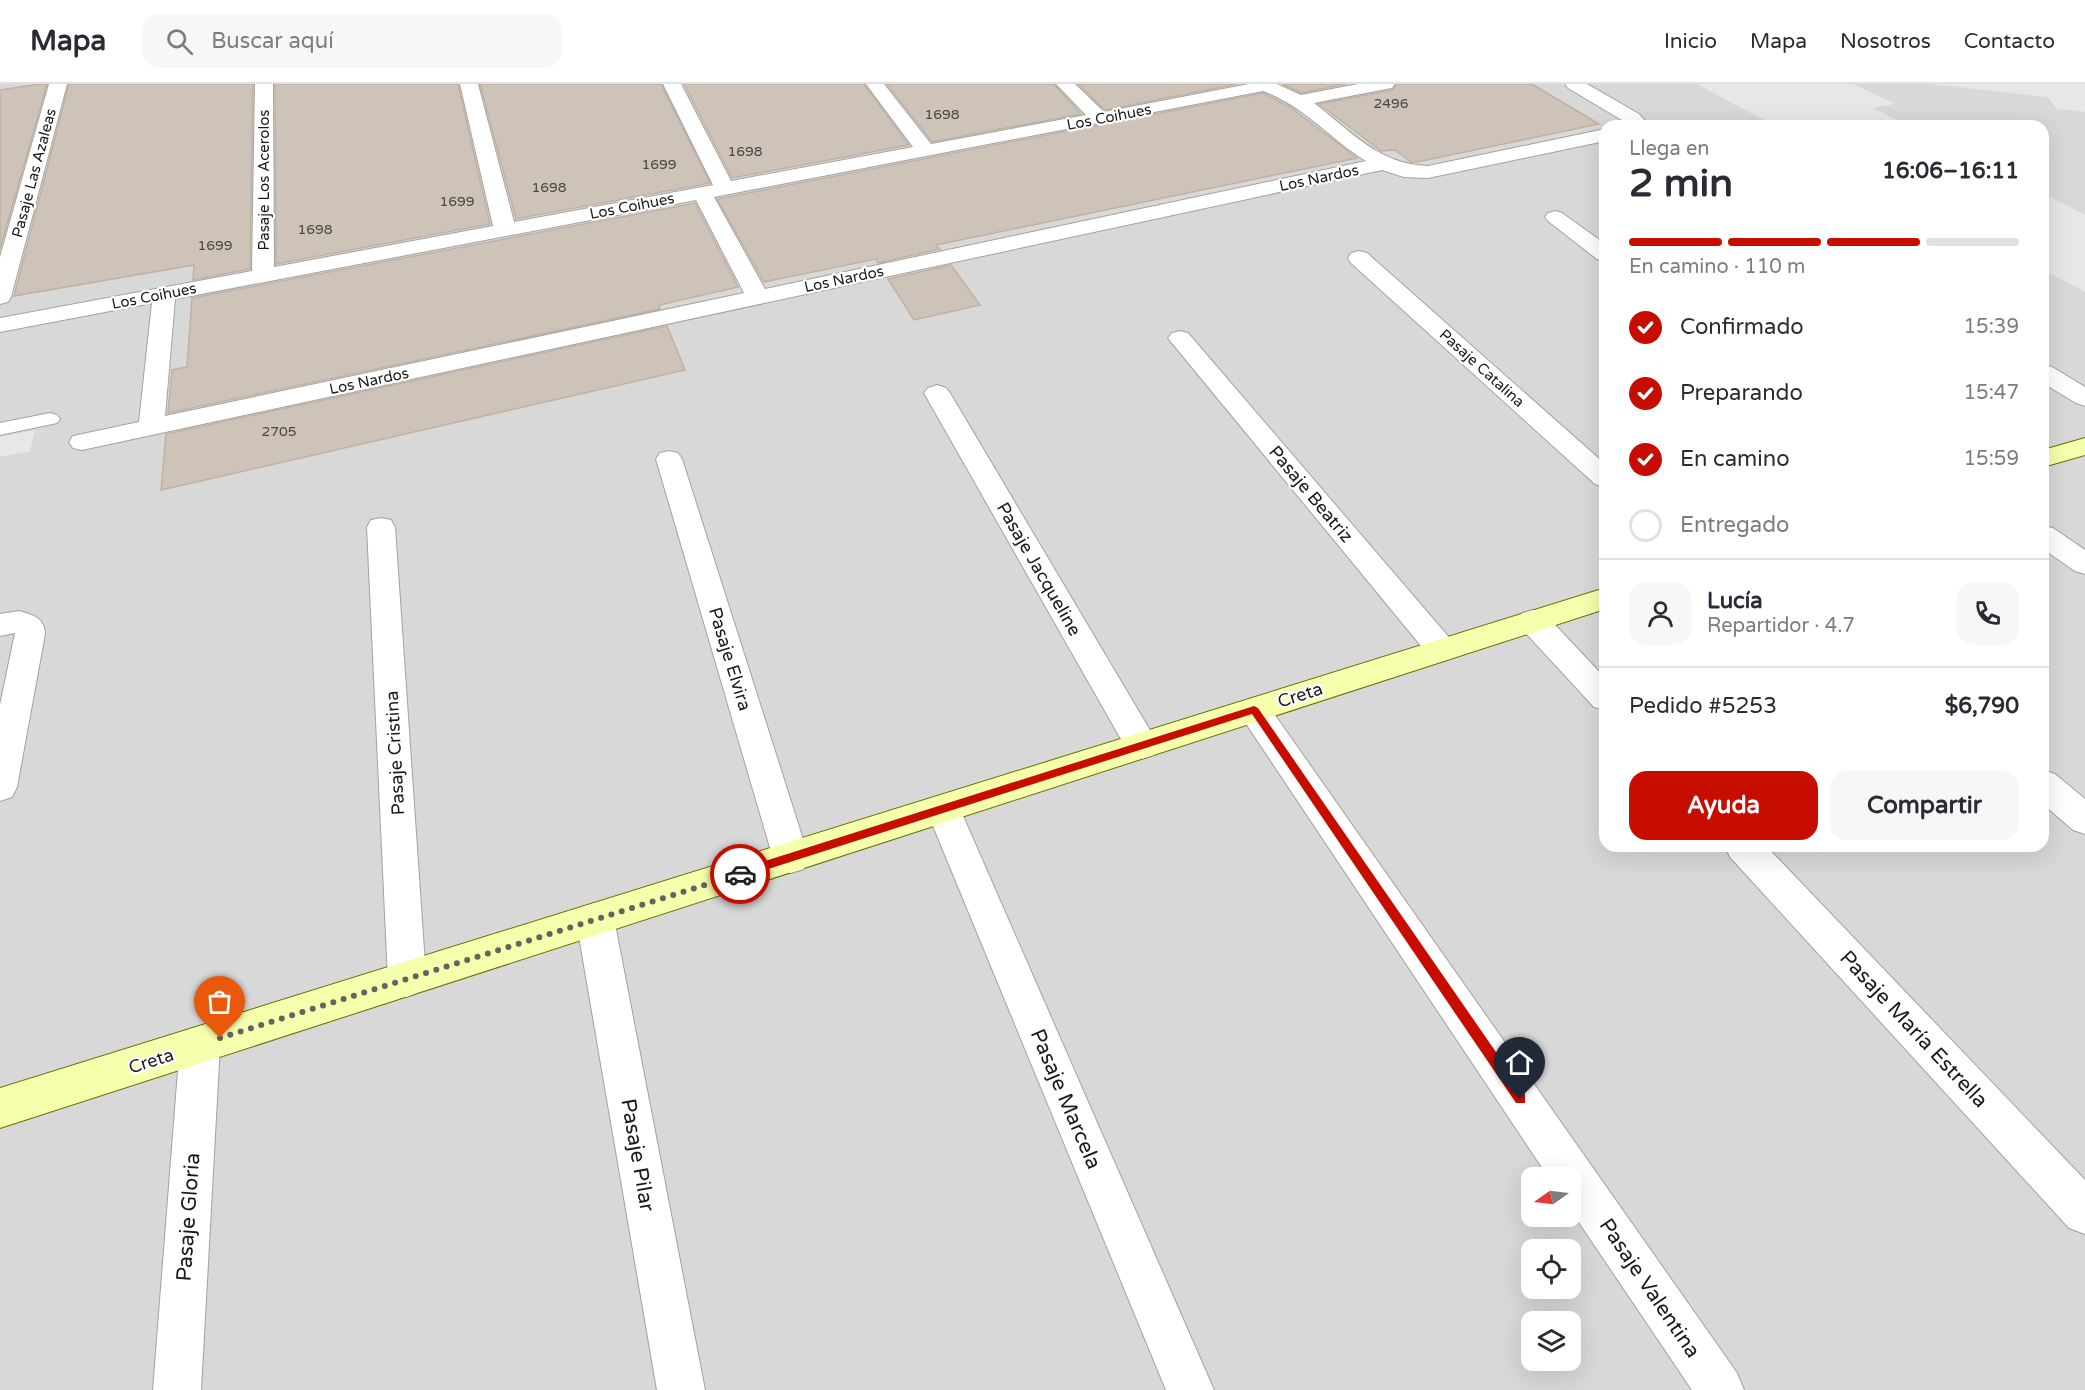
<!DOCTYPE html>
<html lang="es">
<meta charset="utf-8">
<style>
body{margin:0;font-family:"Varela Round",sans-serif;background:#f7f7f7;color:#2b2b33;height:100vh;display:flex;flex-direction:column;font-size:22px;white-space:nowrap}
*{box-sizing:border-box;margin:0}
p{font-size:20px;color:#7c7c81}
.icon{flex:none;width:33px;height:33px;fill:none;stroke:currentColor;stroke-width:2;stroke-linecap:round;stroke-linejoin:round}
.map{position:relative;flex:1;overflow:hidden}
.sheet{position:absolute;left:1599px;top:36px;width:450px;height:732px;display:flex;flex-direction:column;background:#fff;border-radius:18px;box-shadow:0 6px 24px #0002}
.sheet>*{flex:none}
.needle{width:39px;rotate:256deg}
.fabs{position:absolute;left:1521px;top:1083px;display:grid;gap:12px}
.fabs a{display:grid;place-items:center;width:60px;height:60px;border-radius:12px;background:#fff;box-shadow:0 6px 24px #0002;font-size:30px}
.pin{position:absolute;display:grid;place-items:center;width:51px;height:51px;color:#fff;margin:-62px -26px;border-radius:50% 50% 50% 0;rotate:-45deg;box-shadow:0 0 6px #0007}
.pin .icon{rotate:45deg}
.courier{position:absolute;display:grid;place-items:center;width:60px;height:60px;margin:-30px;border:4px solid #c60d00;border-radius:50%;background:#fff;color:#222;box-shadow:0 2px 8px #0007}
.summary em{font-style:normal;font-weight:800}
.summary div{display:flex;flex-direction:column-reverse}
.summary{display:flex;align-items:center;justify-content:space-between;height:102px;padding:0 30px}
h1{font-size:39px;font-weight:800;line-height:45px}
.bar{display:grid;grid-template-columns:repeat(4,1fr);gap:9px 6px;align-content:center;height:72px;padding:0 30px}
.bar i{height:8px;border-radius:4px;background:#e1e1e2}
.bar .active{background:#c60d00}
.bar p{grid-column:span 4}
.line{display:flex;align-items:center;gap:15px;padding:0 30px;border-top:2px solid #e1e1e2}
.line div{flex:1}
.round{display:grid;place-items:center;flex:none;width:63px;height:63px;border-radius:18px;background:#f7f7f7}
ol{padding:0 30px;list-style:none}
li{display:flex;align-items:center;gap:18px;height:66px}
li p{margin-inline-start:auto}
li .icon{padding:6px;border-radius:50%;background:#c60d00;color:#fff;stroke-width:4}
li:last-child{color:#7c7c81}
li i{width:33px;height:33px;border:3px solid #e1e1e2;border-radius:50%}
.cta{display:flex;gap:12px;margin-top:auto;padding:12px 30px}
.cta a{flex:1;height:69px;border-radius:18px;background:#c60d00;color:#fff;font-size:24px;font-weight:800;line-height:69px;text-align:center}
.cta a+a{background:#f7f7f7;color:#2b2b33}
header{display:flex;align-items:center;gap:36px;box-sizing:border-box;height:84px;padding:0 30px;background:#fff;border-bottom:2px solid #e1e1e2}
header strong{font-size:28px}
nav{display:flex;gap:33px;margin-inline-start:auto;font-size:21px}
.search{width:420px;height:54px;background:#f7f7f7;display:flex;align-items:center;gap:15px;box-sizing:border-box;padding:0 21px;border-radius:18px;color:#7c7c81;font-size:22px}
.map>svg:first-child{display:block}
.residential{fill:#d9d8d8;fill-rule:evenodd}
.parking{fill:#e7e7e7}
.building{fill:#cec3b8;stroke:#c1b1a0;stroke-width:1.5}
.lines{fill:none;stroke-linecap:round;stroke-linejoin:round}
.lane-casing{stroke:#a2a2a2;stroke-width:2}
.street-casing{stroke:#a2a2a2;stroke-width:2}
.secondary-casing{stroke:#607400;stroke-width:2}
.lane{fill:#fff;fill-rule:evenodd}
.street{fill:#fff;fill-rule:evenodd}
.secondary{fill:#f5ffac;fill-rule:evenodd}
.route{fill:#c60d00}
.done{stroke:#656360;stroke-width:6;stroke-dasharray:0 10.8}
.labels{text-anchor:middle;stroke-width:4.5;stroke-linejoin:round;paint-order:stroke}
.far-number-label{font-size:14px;fill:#484542}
.far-street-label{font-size:15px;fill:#1b1b1b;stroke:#fff}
.street-label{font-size:18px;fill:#1b1b1b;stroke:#fff}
.near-street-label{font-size:21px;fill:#1b1b1b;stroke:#fff}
</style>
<header>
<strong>Mapa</strong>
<div class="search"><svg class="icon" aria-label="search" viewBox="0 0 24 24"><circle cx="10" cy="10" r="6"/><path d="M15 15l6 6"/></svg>Buscar aquí</div>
<nav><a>Inicio</a><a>Mapa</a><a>Nosotros</a><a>Contacto</a></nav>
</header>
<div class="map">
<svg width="2085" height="1306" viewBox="0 0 2085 1306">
<rect width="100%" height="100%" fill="#eeeadf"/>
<path class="residential" d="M 0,0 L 2085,0 L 2085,1306 L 0,1306 ZM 1605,42 L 2043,42 L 2043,762 L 1605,762 ZM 1532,1094 L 1570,1094 L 1570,1132 L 1532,1132 ZM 1532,1166 L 1570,1166 L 1570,1204 L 1532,1204 ZM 1532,1238 L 1570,1238 L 1570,1276 L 1532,1276 Z"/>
<g class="parking">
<path d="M 1697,0 L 1853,0 L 1895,20 L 1873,24 L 1909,42 L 1775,42 Z"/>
<path d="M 1930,0 L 2085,0 L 2085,28 L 2057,25 L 2048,13 Z"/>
<path d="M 2043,109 L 2085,131 L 2085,208 L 2043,186 Z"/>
<path d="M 35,346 L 30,367 L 0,373 L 0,353 Z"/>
</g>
<g class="building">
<path d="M 40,0 L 47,0 L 0,165 L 0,6 Z"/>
<path d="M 69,0 L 253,0 L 250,185 L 193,196 L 194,181 L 14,212 Z"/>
<path d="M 275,0 L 458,0 L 490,140 L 276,180 Z"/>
<path d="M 480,0 L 661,0 L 710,99 L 516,135 Z"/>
<path d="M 684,0 L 864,0 L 909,61 L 732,94 Z"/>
<path d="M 887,0 L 1054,0 L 1081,30 L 932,58 Z"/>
<path d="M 1078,0 L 1237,0 L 1105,26 Z"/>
<path d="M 1282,0 L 1346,0 L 1301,9 Z"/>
<path d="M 1397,0 L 1532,0 L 1599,40 L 1417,78 L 1411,78 L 1395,66 L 1381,67 L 1319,20 L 1392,6 Z"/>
<path d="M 1263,9 L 1290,23 L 1357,74 L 936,161 L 940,165 L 878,179 L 876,175 L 764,198 L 717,115 Z"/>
<path d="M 695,119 L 738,203 L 659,221 L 660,225 L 168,329 L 172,286 L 187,283 L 192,214 Z"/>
<path d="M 951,181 L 980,221 L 914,236 L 888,195 Z"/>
<path d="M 667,242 L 685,286 L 161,406 L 166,350 Z"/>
</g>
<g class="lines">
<g class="lane-casing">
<path id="lane" d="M 50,329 L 57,331 L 60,335 L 57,339 L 0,351 L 0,339 Z"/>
</g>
<g class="street-casing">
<g id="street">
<path d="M 49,0 L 67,0 L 11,213 L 8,218 L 0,220 L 0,173 Z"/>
<path d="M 255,0 L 273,0 L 274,183 L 493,142 L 460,0 L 478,0 L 514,138 L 713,101 L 663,0 L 681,0 L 731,97 L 913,63 L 866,0 L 884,0 L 931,60 L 1086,31 L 1056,0 L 1075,0 L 1104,28 L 1249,0 L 1277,0 L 1301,11 L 1358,0 L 1395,0 L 1392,4 L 1386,5 L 1314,19 C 1352,48 1378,80 1428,82 L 1605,45 L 1605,57 L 1428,94 L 1404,93 L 1382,86 L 82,366 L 73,364 L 69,358 L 73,352 L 139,338 L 152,219 L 0,248 L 0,234 L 252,187 ZM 1263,7 C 1304,22 1330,55 1366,77 L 765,205 L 714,113 ZM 696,116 L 744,209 L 165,332 L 175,215 Z"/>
<path d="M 1565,0 L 1587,0 L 1639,30 L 1646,38 L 1646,42 L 1628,42 L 1625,38 L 1568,4 Z"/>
<path d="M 1555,127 L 1562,129 L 1605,160 L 1605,177 L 1597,175 L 1548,137 L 1545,133 L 1548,129 Z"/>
<path d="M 1359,167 L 1367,169 L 1605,380 L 1605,403 L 1595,400 L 1351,179 L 1348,174 L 1351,169 Z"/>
<path d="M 1180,247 L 1188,249 L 1453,558 L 1457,566 L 1453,574 L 1442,577 L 1431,574 L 1172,259 L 1168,254 L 1172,249 Z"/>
<path d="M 2043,281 L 2052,283 L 2085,303 L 2085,322 L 2076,319 L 2043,299 Z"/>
<path d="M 937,301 L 946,304 L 950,309 L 1154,653 L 1159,662 L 1154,671 L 1142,675 L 1130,671 L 924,309 L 928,304 Z"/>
<path d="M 669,367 L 678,369 L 682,375 L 809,774 L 804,785 L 791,789 L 778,785 L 773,774 L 656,375 L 660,369 Z"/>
<path d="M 381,434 L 391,436 L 395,443 L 426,895 L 421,907 L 407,913 L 393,907 L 388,895 L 367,443 L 371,436 Z"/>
<path d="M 2043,442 L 2053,444 L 2085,466 L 2085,490 L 2075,487 L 2043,465 Z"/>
<path d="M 1533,526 L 1544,529 L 1605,594 L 1605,626 L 1594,623 L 1522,545 L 1518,537 L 1522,529 Z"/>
<path d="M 19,527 C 33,531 45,534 45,550 L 17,703 L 12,713 L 0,717 L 0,621 L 15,549 L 0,552 L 0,530 Z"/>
<path d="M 1254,614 L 1265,617 L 1737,1289 L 1744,1306 L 1692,1306 L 1570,1125 L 1570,1094 L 1549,1094 L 1243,635 L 1238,626 L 1243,617 Z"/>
<path d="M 2043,686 L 2055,690 L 2085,715 L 2085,750 L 2073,746 L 2043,720 Z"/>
<path d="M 943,711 L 955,715 L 960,725 L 1214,1306 L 1166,1306 L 926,725 L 931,715 Z"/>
<path d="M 1725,762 L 1766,762 L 2085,1096 L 2085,1150 L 2069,1144 L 1730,773 Z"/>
<path d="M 595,819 L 608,823 L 614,835 L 705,1306 L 657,1306 L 576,835 L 582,823 Z"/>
<path d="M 200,942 L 214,948 L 220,961 L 201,1306 L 153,1306 L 180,961 L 186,948 Z"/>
</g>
</g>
<g class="secondary-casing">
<g id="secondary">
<path d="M 2085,354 L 2085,371 L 2043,383 L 2043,366 Z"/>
<path d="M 1605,504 L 1605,525 L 0,1044 L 0,1004 Z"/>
</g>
</g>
<use href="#lane" class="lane"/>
<use href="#street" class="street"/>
<use href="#secondary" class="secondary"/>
</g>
<path class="route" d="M 1254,622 L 1258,624 L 1525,1010 L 1525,1019 L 1516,1019 L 1252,630 L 740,794 L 735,790 L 740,785 Z"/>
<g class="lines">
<path class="done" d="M 220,954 L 740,790"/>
</g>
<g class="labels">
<g class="far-number-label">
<text x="1391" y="24">2496</text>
<text x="942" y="35">1698</text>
<text x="745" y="72">1698</text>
<text x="659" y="85">1699</text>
<text x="549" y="108">1698</text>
<text x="457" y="122">1699</text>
<text x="315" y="150">1698</text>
<text x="215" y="166">1699</text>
<text x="279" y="352">2705</text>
</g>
<g class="far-street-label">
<text transform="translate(1109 33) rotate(-11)" y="5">Los Coihues</text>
<text transform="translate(34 89) rotate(-75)" y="5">Pasaje Las Azaleas</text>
<text transform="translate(1319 94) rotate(-12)" y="5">Los Nardos</text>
<text transform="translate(264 96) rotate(-90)" y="5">Pasaje Los Acerolos</text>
<text transform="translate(632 122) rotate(-11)" y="5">Los Coihues</text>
<text transform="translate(844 195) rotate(-12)" y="5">Los Nardos</text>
<text transform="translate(154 212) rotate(-11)" y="5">Los Coihues</text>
<text transform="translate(1482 284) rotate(42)" y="5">Pasaje Catalina</text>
<text transform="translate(369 297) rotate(-12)" y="5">Los Nardos</text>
</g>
<g class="street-label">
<text transform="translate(1311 410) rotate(50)" y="6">Pasaje Beatriz</text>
<text transform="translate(1039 485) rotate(60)" y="6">Pasaje Jacqueline</text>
<text transform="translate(730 575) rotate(73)" y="6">Pasaje Elvira</text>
<text transform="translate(1300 611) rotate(-18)" y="6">Creta</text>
<text transform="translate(395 669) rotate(-93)" y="6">Pasaje Cristina</text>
<text transform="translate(151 977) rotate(-18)" y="6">Creta</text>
</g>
<g class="near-street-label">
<text transform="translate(1914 945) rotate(47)" y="7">Pasaje María Estrella</text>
<text transform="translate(1066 1015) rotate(67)" y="7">Pasaje Marcela</text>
<text transform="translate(638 1071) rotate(80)" y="7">Pasaje Pilar</text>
<text transform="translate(188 1133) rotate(-86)" y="7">Pasaje Gloria</text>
<text transform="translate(1650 1204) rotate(56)" y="7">Pasaje Valentina</text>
</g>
</g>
</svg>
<div class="fabs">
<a><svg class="needle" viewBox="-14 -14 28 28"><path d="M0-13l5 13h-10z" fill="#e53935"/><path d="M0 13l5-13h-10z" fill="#7c7c81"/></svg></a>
<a><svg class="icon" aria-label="locate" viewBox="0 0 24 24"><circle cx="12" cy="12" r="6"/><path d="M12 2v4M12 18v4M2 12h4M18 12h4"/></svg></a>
<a><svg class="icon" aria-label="layers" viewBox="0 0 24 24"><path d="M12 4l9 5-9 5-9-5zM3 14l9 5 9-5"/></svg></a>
</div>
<div class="pin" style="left:220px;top:954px;background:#ea580c"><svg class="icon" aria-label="bag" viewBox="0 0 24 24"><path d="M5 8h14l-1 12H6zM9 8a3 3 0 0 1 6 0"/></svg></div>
<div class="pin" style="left:1520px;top:1015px;background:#1f2937"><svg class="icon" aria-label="home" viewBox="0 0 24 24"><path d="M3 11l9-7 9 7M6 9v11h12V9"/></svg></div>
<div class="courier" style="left:740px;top:790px"><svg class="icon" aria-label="car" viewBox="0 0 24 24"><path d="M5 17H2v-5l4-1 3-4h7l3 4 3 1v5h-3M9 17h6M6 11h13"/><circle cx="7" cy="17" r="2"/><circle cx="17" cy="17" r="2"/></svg></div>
<section class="sheet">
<div class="summary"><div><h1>2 min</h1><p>Llega en</p></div><em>16:06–16:11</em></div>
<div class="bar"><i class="active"></i><i class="active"></i><i class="active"></i><i></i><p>En camino · 110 m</p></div>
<ol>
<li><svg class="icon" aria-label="check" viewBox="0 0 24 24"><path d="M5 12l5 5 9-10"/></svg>Confirmado<p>15:39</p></li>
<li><svg class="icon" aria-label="check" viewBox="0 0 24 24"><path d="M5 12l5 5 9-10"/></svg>Preparando<p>15:47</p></li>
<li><svg class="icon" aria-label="check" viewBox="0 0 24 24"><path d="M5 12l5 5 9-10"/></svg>En camino<p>15:59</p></li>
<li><i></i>Entregado</li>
</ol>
<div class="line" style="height:108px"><a class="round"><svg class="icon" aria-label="person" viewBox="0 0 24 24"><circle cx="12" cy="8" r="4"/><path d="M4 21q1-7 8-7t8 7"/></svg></a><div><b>Lucía</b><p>Repartidor · 4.7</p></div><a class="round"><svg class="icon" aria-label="phone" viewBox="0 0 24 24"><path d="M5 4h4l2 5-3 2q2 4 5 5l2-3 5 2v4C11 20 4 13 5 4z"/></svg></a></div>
<div class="line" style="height:78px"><div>Pedido #5253</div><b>$6,790</b></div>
<div class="cta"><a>Ayuda</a><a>Compartir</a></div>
</section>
</div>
